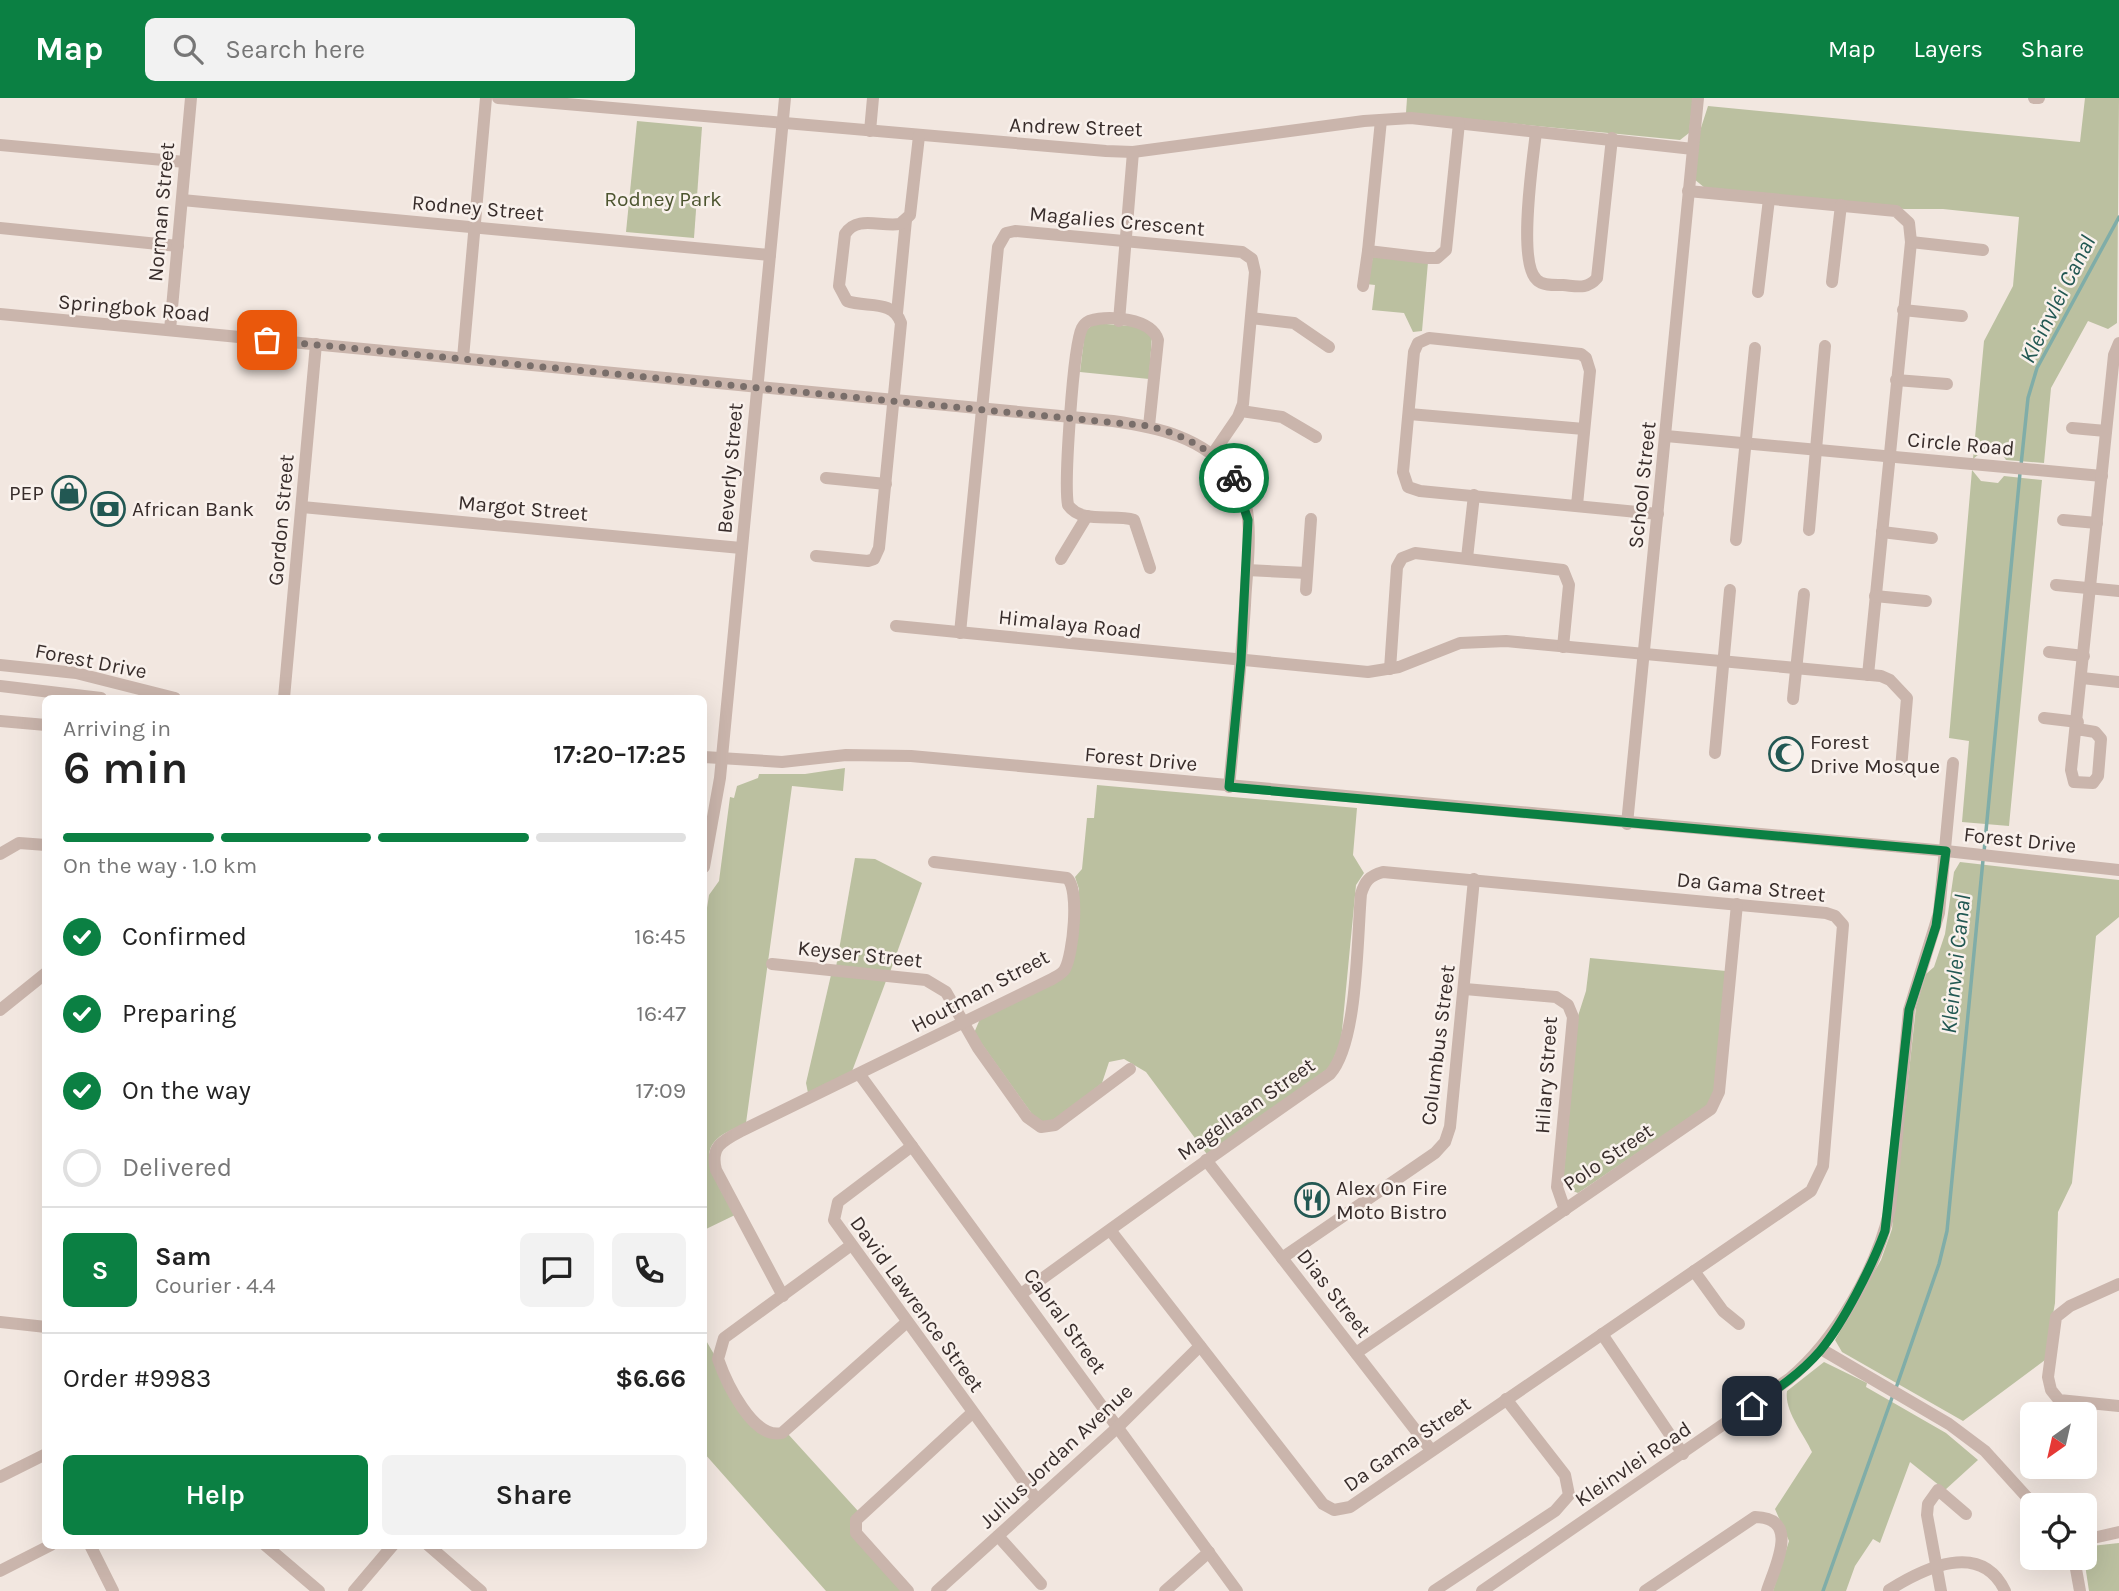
<!DOCTYPE html>
<meta charset="utf-8">
<style>
body{margin:0;font-family:Karla,sans-serif;background:#f2f2f2;color:#222;height:100vh;display:flex;flex-direction:column;font-size:26px;white-space:nowrap}
*{box-sizing:border-box;margin:0}
p{font-size:23px;color:#767676}
.icon{flex:none;width:38px;height:38px;fill:none;stroke:currentColor;stroke-width:2;stroke-linecap:round;stroke-linejoin:round}
.map{position:relative;flex:1;overflow:hidden}
.panel{position:absolute;left:42px;top:597px;width:665px;height:854px;display:flex;flex-direction:column;background:#fff;border-radius:10px;box-shadow:0 7px 28px #0002}
.panel>*{flex:none}
.needle{width:46px;rotate:214deg}
.tools{position:absolute;left:2020px;top:1304px;display:grid;gap:14px}
.tools a{display:grid;place-items:center;width:77px;height:77px;border-radius:10px;background:#fff;box-shadow:0 7px 28px #0002;font-size:35px}
.pin{position:absolute;display:grid;place-items:center;width:60px;height:60px;color:#fff;margin:-30px;border-radius:14px;box-shadow:0 4px 10px #0006}
.courier{position:absolute;display:grid;place-items:center;width:70px;height:70px;margin:-35px;border:5px solid #0b8043;border-radius:50%;background:#fff;color:#222;box-shadow:0 2px 9px #0007}
.headline em{font-style:normal;font-weight:600}
.headline div{display:flex;flex-direction:column-reverse}
.headline{display:flex;align-items:center;justify-content:space-between;height:119px;padding:0 21px}
h1{font-size:46px;font-weight:600;line-height:52px}
.bar{display:grid;grid-template-columns:repeat(4,1fr);gap:10px 7px;align-content:center;height:84px;padding:0 21px}
.bar i{height:9px;border-radius:5px;background:#e0e0e0}
.bar .on{background:#0b8043}
.bar p{grid-column:span 4}
.line{display:flex;align-items:center;gap:18px;padding:0 21px;border-top:2px solid #e0e0e0}
.line div{flex:1}
.round{display:grid;place-items:center;flex:none;width:74px;height:74px;border-radius:10px;background:#f2f2f2}
ol{padding:0 21px;list-style:none}
li{display:flex;align-items:center;gap:21px;height:77px}
li p{margin-inline-start:auto}
li .icon{padding:7px;border-radius:50%;background:#0b8043;color:#fff;stroke-width:4}
li:last-child{color:#767676}
li i{width:38px;height:38px;border:4px solid #e0e0e0;border-radius:50%}
.primary-button{display:flex;gap:14px;margin-top:auto;padding:14px 21px}
.primary-button a{flex:1;height:80px;border-radius:10px;background:#0b8043;color:#fff;font-size:28px;font-weight:600;line-height:80px;text-align:center}
.primary-button a+a{background:#f2f2f2;color:#222}
header{display:flex;align-items:center;gap:42px;box-sizing:border-box;height:98px;padding:0 35px;background:#0b8043;color:#fff}
header strong{font-size:33px}
nav{display:flex;gap:38px;margin-inline-start:auto;font-size:24px}
.search{width:490px;height:63px;background:#f2f2f2;display:flex;align-items:center;gap:18px;box-sizing:border-box;padding:0 24px;border-radius:10px;color:#767676;font-size:26px}
.map>svg:first-child{display:block}
.green{fill:#bbc0a0}
.lines{fill:none;stroke-linecap:round;stroke-linejoin:round}
.stream{stroke:#80ada8;stroke-width:3.5}
.minor{stroke:#cab5ac;stroke-width:12}
.done{stroke:#796e6a;stroke-width:7;stroke-dasharray:0 12.6}
.route{stroke:#0b8043;stroke-width:9}
.labels{text-anchor:middle;stroke-width:5;stroke-linejoin:round;paint-order:stroke}
.street-label{font-size:21px;fill:#382d2b;stroke:#f9f1ec}
.park-label{font-size:21px;fill:#4d5530;stroke:#f9f1ec}
.poi-label{font-size:21px;fill:#382d2b;stroke:#f9f1ec;text-anchor:start}
.water-label{font-size:23px;font-style:italic;fill:#225853;stroke:#f9f1ec}
</style>
<header>
<strong>Map</strong>
<div class="search"><svg class="icon" aria-label="search" viewBox="0 0 24 24"><circle cx="10" cy="10" r="6"/><path d="M15 15l6 6"/></svg>Search here</div>
<nav><a>Map</a><a>Layers</a><a>Share</a></nav>
</header>
<div class="map">
<svg width="2119" height="1493" viewBox="0 0 2119 1493">
<rect width="100%" height="100%" fill="#f2e7e0"/>
<g class="green">
<path d="M 1407,0 L 1693,0 L 1689,35 L 1680,42 L 1406,15 Z"/>
<path d="M 2085,0 L 2119,0 L 2117,225 L 2108,231 L 2088,223 L 2051,290 L 2044,365 L 2006,362 L 2001,354 L 1984,352 L 1973,361 L 1984,243 L 2013,188 L 2019,119 L 1943,111 L 1904,111 L 1705,90 L 1694,81 L 1699,36 L 1708,8 L 2080,44 Z"/>
<path d="M 637,23 L 702,29 L 694,140 L 626,134 Z"/>
<path d="M 1373,159 L 1428,164 L 1422,233 L 1413,234 L 1404,215 L 1372,212 L 1375,187 L 1366,186 Z"/>
<path d="M 1095,225 L 1142,229 L 1152,237 L 1149,281 L 1080,274 L 1085,233 Z"/>
<path d="M 1972,372 L 1981,383 L 1998,385 L 2004,378 L 2042,382 L 2009,728 L 1962,724 L 1969,643 L 1949,640 Z"/>
<path d="M 845,670 L 843,693 L 792,688 L 746,1025 C 737,1030 724,1034 717,1041 C 695,1060 725,1097 735,1117 L 704,1132 L 704,829 L 709,797 L 719,783 L 730,699 L 734,700 L 737,688 L 758,680 L 759,676 L 805,676 Z"/>
<path d="M 1097,687 L 1357,710 L 1353,757 L 1364,775 L 1356,787 L 1341,943 L 1330,969 L 1209,1059 L 1146,974 L 1124,961 L 1109,964 L 1102,985 L 1053,1024 L 1037,1023 L 974,935 L 980,921 L 1060,882 L 1074,856 L 1079,791 L 1075,779 L 1082,771 L 1087,720 L 1094,720 Z"/>
<path d="M 855,760 L 875,761 L 922,785 L 890,874 L 836,869 Z"/>
<path d="M 1960,764 L 2119,782 L 2119,819 L 2096,838 L 2072,1085 L 2058,1114 L 2055,1205 L 2045,1262 L 1963,1323 L 1842,1254 L 1835,1242 L 1881,1162 L 1892,1131 L 1916,909 L 1926,876 L 1934,869 L 1945,836 L 1954,774 Z"/>
<path d="M 1590,860 L 1726,873 L 1715,995 L 1710,1006 L 1578,1095 L 1570,1092 L 1563,1083 L 1578,918 L 1586,893 Z"/>
<path d="M 831,877 L 886,883 L 851,976 L 808,995 L 806,985 Z"/>
<path d="M 704,1239 L 759,1334 L 788,1336 L 858,1413 L 853,1421 L 902,1493 L 826,1493 L 704,1355 Z"/>
<path d="M 1824,1264 L 1867,1285 L 1866,1289 L 1946,1335 L 1978,1362 L 1945,1392 L 1910,1364 L 1880,1445 L 1873,1441 L 1855,1468 L 1846,1493 L 1773,1493 L 1789,1443 L 1775,1411 L 1812,1354 C 1804,1336 1784,1313 1787,1293 Z"/>
<path d="M 2119,1445 L 2119,1493 L 2089,1493 L 2084,1460 L 2086,1452 L 2091,1448 Z"/>
</g>
<g class="lines">
<g class="stream">
<path d="M 2021,367 L 2028,300 L 2037,270 L 2119,119"/>
<path d="M 1984,754 L 2020,375"/>
<path d="M 1896,1290 L 1939,1166 L 1947,1133 L 1983,762"/>
<path d="M 1823,1493 L 1893,1297"/>
</g>
<g class="minor">
<path d="M 498,0 L 1106,53 L 1133,54 L 1364,23 L 1411,20 L 1693,51"/>
<path d="M 2034,0 L 2039,0"/>
<path d="M 1381,22 L 1368,153 L 1427,160 L 1437,160 L 1446,152 L 1459,25"/>
<path d="M 870,33 L 873,0"/>
<path d="M 1536,34 C 1533,61 1517,165 1537,182 C 1543,188 1555,187 1563,187 C 1576,188 1587,192 1597,180 L 1612,40"/>
<path d="M 0,47 L 185,64"/>
<path d="M 1688,93 L 1896,113 L 1909,125 L 1911,144 L 1868,577"/>
<path d="M 182,102 L 770,157"/>
<path d="M 0,130 L 178,148"/>
<path d="M 1911,144 L 1983,152"/>
<path d="M 1832,184 L 1841,107"/>
<path d="M 1363,188 L 1368,153"/>
<path d="M 1758,194 L 1769,101"/>
<path d="M 1903,212 L 1962,218"/>
<path d="M 897,215 L 906,122"/>
<path d="M 0,216 L 1113,323 C 1156,329 1204,339 1232,377 C 1241,389 1247,406 1248,421 C 1251,449 1246,479 1245,507 C 1241,568 1235,628 1229,689"/>
<path d="M 1251,220 L 1294,225 L 1329,249"/>
<path d="M 1119,223 L 1133,54"/>
<path d="M 170,232 L 191,0"/>
<path d="M 463,260 L 486,0"/>
<path d="M 1896,282 L 1947,286"/>
<path d="M 1241,313 L 1282,319 L 1316,339"/>
<path d="M 1409,316 L 1584,331"/>
<path d="M 1149,328 L 1158,242 C 1151,220 1109,217 1089,223 C 1085,225 1084,226 1082,230 C 1073,248 1064,385 1068,407 C 1082,427 1114,415 1134,422 L 1150,470"/>
<path d="M 2072,330 L 2106,333"/>
<path d="M 1666,338 L 2102,378"/>
<path d="M 826,380 L 886,386"/>
<path d="M 1577,407 L 1590,273 L 1586,260 L 1581,256 L 1429,240 L 1418,245 L 1414,254 L 1403,374 L 1408,389 L 1420,393 L 1658,416"/>
<path d="M 302,409 L 741,450"/>
<path d="M 2063,422 L 2097,425"/>
<path d="M 1809,432 L 1825,248"/>
<path d="M 1882,434 L 1932,440"/>
<path d="M 1736,442 L 1755,250"/>
<path d="M 816,458 L 868,463 L 874,461 L 879,450 L 901,225 C 893,201 866,210 847,203 L 839,188 L 845,136 C 857,117 880,129 900,126 L 910,117 L 919,38"/>
<path d="M 1467,460 L 1474,397"/>
<path d="M 1061,461 L 1087,418"/>
<path d="M 1247,472 L 1307,475"/>
<path d="M 2056,487 L 2119,493"/>
<path d="M 1306,492 L 1311,421"/>
<path d="M 1875,498 L 1926,503"/>
<path d="M 896,528 L 1368,574 L 1399,569 L 1460,545 L 1506,543 L 1881,578 L 1890,582 L 1907,600 L 1901,671"/>
<path d="M 960,535 L 998,149 L 1006,135 L 1015,133 L 1242,154 L 1252,161 L 1255,174 L 1243,306 L 1238,319 L 1212,357"/>
<path d="M 2049,554 L 2084,558"/>
<path d="M 0,567 L 76,575 L 175,600"/>
<path d="M 1390,571 L 1397,469 L 1402,460 L 1415,455 L 1563,472 L 1569,487 L 1563,549"/>
<path d="M 2082,580 L 2119,584"/>
<path d="M 0,588 L 101,600"/>
<path d="M 284,600 L 316,246"/>
<path d="M 1793,601 L 1804,496"/>
<path d="M 2044,620 L 2078,624"/>
<path d="M 0,623 L 46,627"/>
<path d="M 2077,631 L 2095,634 L 2101,641 L 2098,678 L 2093,685 L 2074,684 L 2071,672 L 2114,257 L 2119,245"/>
<path d="M 1715,655 L 1730,492"/>
<path d="M 704,659 L 782,664 L 846,657 L 911,658 L 1946,753 L 2119,772"/>
<path d="M 1627,726 L 1698,0"/>
<path d="M 0,756 L 19,745 L 46,747"/>
<path d="M 704,769 L 720,680 L 785,0"/>
<path d="M 772,866 L 926,882 L 946,894 L 978,950 L 1027,1019 L 1041,1029 L 1055,1027 L 1130,971"/>
<path d="M 1465,891 L 1556,899 L 1568,907 L 1573,919 L 1557,1089 L 1565,1112"/>
<path d="M 0,912 L 46,875"/>
<path d="M 860,977 L 1237,1493"/>
<path d="M 912,1048 L 838,1104 L 834,1122 L 1037,1402"/>
<path d="M 1206,1062 L 1431,1352"/>
<path d="M 850,1148 L 724,1240 L 718,1261 C 726,1284 753,1342 782,1335 L 907,1224"/>
<path d="M 1282,1160 L 1435,1055 L 1445,1044 L 1450,1029 L 1474,781"/>
<path d="M 1694,1173 L 1723,1213 L 1739,1226"/>
<path d="M 2119,1186 L 2070,1208 L 2056,1219 L 2048,1279 L 2051,1292 L 2059,1302 L 2119,1308"/>
<path d="M 1021,1196 C 1123,1122 1226,1048 1330,976 C 1358,945 1357,840 1361,796 C 1365,783 1369,778 1383,774 L 1826,815 L 1835,818 L 1843,827 L 1823,1068 L 1811,1093 L 1350,1409 L 1334,1412 L 1323,1406 L 1110,1132"/>
<path d="M 783,1198 L 716,1072 C 710,1049 722,1043 741,1033 L 1052,881 C 1057,878 1062,876 1065,871 C 1073,856 1080,791 1067,780 L 934,764"/>
<path d="M 0,1224 L 46,1229"/>
<path d="M 1602,1236 L 1683,1356"/>
<path d="M 1821,1251 L 1949,1326 L 1985,1353 L 2034,1407"/>
<path d="M 1356,1255 L 1711,1011 L 1719,994 L 1737,806"/>
<path d="M 0,1379 L 46,1356"/>
<path d="M 998,1438 L 1041,1486"/>
<path d="M 2084,1442 L 2119,1434"/>
<path d="M 90,1447 L 113,1493"/>
<path d="M 265,1447 L 319,1493"/>
<path d="M 428,1447 L 481,1493"/>
<path d="M 2074,1460 L 2080,1493"/>
<path d="M 0,1473 L 51,1447"/>
<path d="M 1889,1492 C 1924,1470 1981,1442 2005,1493"/>
<path d="M 354,1493 L 393,1447"/>
<path d="M 908,1493 L 856,1435 L 856,1422 L 972,1315"/>
<path d="M 937,1493 L 1118,1329 L 1200,1248"/>
<path d="M 1165,1493 L 1209,1454"/>
<path d="M 1434,1493 L 1555,1413 L 1569,1397 L 1565,1377 L 1506,1301"/>
<path d="M 1482,1493 L 1789,1281 C 1836,1242 1877,1170 1890,1111 L 1909,912 L 1939,815 L 1953,665"/>
<path d="M 1645,1493 L 1755,1419 C 1801,1420 1775,1468 1767,1493"/>
<path d="M 1941,1493 L 1927,1417 L 1928,1406 L 1938,1392 L 1966,1416"/>
</g>
</g>
<g class="lines">
<path class="done" d="M 267,242 L 1149,328 C 1181,336 1215,352 1234,380"/>
<path class="route" d="M 1234,380 L 1248,422 L 1241,563 L 1229,689 L 1946,753 L 1936,828 L 1909,912 L 1885,1133 C 1872,1168 1844,1224 1820,1253 C 1801,1275 1776,1292 1752,1308"/>
</g>
<defs>
<g id="shop-ring" transform="scale(1.75)"><circle r="9.5" fill="#f9f1ec" stroke="#225853" stroke-width="1.5"/><path d="M-5-2.5h2.3a2.7 3.5 0 0 1 5.4 0H5L5.5 6h-11ZM-1.5-2.5h3a1.5 2.3 0 0 0-3 0Z" fill="#225853"/></g>
<g id="bank-ring" transform="scale(1.75)"><circle r="9.5" fill="#f9f1ec" stroke="#225853" stroke-width="1.5"/><path d="M-6-4H6V4H-6ZM0-2.3a2.3 2.3 0 1 0 0 4.6a2.3 2.3 0 1 0 0-4.6Z" fill="#225853"/></g>
<g id="mosque-ring" transform="scale(1.75)"><circle r="9.5" fill="#f9f1ec" stroke="#225853" stroke-width="1.5"/><path d="M3.5-4.9A6 6 0 1 0 3.5 4.9A5 5 0 1 1 3.5-4.9Z" fill="#225853"/></g>
<g id="restaurant-ring" transform="scale(1.75)"><circle r="9.5" fill="#f9f1ec" stroke="#225853" stroke-width="1.5"/><path d="M-5-6h1v4h1v-4h1v4h1v-4h1v5L-1.5 .5V6h-2V.5L-5-1ZM5-6V6H3V1.5H1.5Q1.5-4 5-6Z" fill="#225853"/></g>
</defs>
<g fill-rule="evenodd">
<use href="#shop-ring" x="69" y="395"/>
<use href="#bank-ring" x="108" y="411"/>
<use href="#mosque-ring" x="1786" y="656"/>
<use href="#restaurant-ring" x="1312" y="1102"/>
</g>
<g class="labels">
<g class="street-label">
<text transform="translate(1076 29) rotate(2)" y="7">Andrew Street</text>
<text transform="translate(478 110) rotate(5)" y="7">Rodney Street</text>
<text transform="translate(161 114) rotate(-85)" y="7">Norman Street</text>
<text transform="translate(1117 123) rotate(5)" y="7">Magalies Crescent</text>
<text transform="translate(134 210) rotate(5)" y="7">Springbok Road</text>
<text transform="translate(1961 346) rotate(5)" y="7">Circle Road</text>
<text transform="translate(730 370) rotate(-85)" y="7">Beverly Street</text>
<text transform="translate(1642 387) rotate(-84)" y="7">School Street</text>
<text transform="translate(523 410) rotate(5)" y="7">Margot Street</text>
<text transform="translate(281 422) rotate(-85)" y="7">Gordon Street</text>
<text transform="translate(1070 526) rotate(6)" y="7">Himalaya Road</text>
<text transform="translate(91 563) rotate(11)" y="7">Forest Drive</text>
<text transform="translate(1141 661) rotate(5)" y="7">Forest Drive</text>
<text transform="translate(2020 742) rotate(6)" y="7">Forest Drive</text>
<text transform="translate(1751 789) rotate(6)" y="7">Da Gama Street</text>
<text transform="translate(860 856) rotate(6)" y="7">Keyser Street</text>
<text transform="translate(980 893) rotate(-28)" y="7">Houtman Street</text>
<text transform="translate(1438 947) rotate(-83)" y="7">Columbus Street</text>
<text transform="translate(1546 977) rotate(-86)" y="7">Hilary Street</text>
<text transform="translate(1246 1011) rotate(-35)" y="7">Magellaan Street</text>
<text transform="translate(1608 1059) rotate(-34)" y="7">Polo Street</text>
<text transform="translate(1334 1195) rotate(52)" y="7">Dias Street</text>
<text transform="translate(917 1206) rotate(54)" y="7">David Lawrence Street</text>
<text transform="translate(1065 1223) rotate(54)" y="7">Cabral Street</text>
<text transform="translate(1407 1346) rotate(-35)" y="7">Da Gama Street</text>
<text transform="translate(1056 1358) rotate(-43)" y="7">Julius Jordan Avenue</text>
<text transform="translate(1633 1366) rotate(-34)" y="7">Kleinvlei Road</text>
</g>
<g class="park-label">
<text x="663" y="108">Rodney Park</text>
</g>
<g class="poi-label">
<text x="44" y="402" text-anchor="end">PEP</text>
<text x="132" y="418">African Bank</text>
<text x="1810" y="651">Forest<tspan x="1810" dy="24">Drive Mosque</tspan></text>
<text x="1336" y="1097">Alex On Fire<tspan x="1336" dy="24">Moto Bistro</tspan></text>
</g>
<g class="water-label">
<text transform="translate(2057 201) rotate(-63)" y="8">Kleinvlei Canal</text>
<text transform="translate(1955 866) rotate(-84)" y="8">Kleinvlei Canal</text>
</g>
</g>
</svg>
<div class="tools">
<a><svg class="needle" viewBox="-14 -14 28 28"><path d="M0-13l5 13h-10z" fill="#e53935"/><path d="M0 13l5-13h-10z" fill="#767676"/></svg></a>
<a><svg class="icon" aria-label="locate" viewBox="0 0 24 24"><circle cx="12" cy="12" r="6"/><path d="M12 2v4M12 18v4M2 12h4M18 12h4"/></svg></a>
</div>
<div class="pin" style="left:267px;top:242px;background:#ea580c"><svg class="icon" aria-label="bag" viewBox="0 0 24 24"><path d="M5 8h14l-1 12H6zM9 8a3 3 0 0 1 6 0"/></svg></div>
<div class="pin" style="left:1752px;top:1308px;background:#1f2937"><svg class="icon" aria-label="home" viewBox="0 0 24 24"><path d="M3 11l9-7 9 7M6 9v11h12V9"/></svg></div>
<div class="courier" style="left:1234px;top:380px"><svg class="icon" aria-label="bike" viewBox="0 0 24 24"><circle cx="6" cy="16" r="4"/><circle cx="18" cy="16" r="4"/><path d="M6 16l4-8h5l3 8M10 8l3 8H6M13 5h3"/></svg></div>
<section class="panel">
<div class="headline"><div><h1>6 min</h1><p>Arriving in</p></div><em>17:20–17:25</em></div>
<div class="bar"><i class="on"></i><i class="on"></i><i class="on"></i><i></i><p>On the way · 1.0 km</p></div>
<ol>
<li><svg class="icon" aria-label="check" viewBox="0 0 24 24"><path d="M5 12l5 5 9-10"/></svg>Confirmed<p>16:45</p></li>
<li><svg class="icon" aria-label="check" viewBox="0 0 24 24"><path d="M5 12l5 5 9-10"/></svg>Preparing<p>16:47</p></li>
<li><svg class="icon" aria-label="check" viewBox="0 0 24 24"><path d="M5 12l5 5 9-10"/></svg>On the way<p>17:09</p></li>
<li><i></i>Delivered</li>
</ol>
<div class="line" style="height:126px"><b class="round" style="background:#0b8043;color:#fff">S</b><div><b>Sam</b><p>Courier · 4.4</p></div><a class="round"><svg class="icon" aria-label="chat" viewBox="0 0 24 24"><path d="M4 5h16v11H9l-5 4z"/></svg></a><a class="round"><svg class="icon" aria-label="phone" viewBox="0 0 24 24"><path d="M5 4h4l2 5-3 2q2 4 5 5l2-3 5 2v4C11 20 4 13 5 4z"/></svg></a></div>
<div class="line" style="height:91px"><div>Order #9983</div><b>$6.66</b></div>
<div class="primary-button"><a>Help</a><a>Share</a></div>
</section>
</div>
